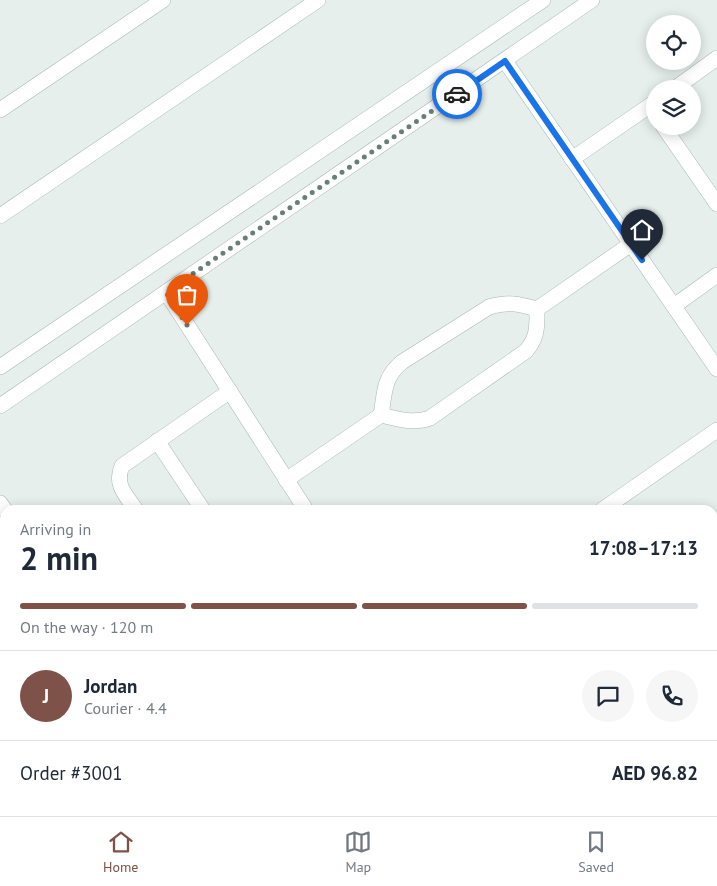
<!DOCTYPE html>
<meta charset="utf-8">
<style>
body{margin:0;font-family:"PT Sans",sans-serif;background:#f6f6f7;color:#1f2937;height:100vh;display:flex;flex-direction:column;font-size:19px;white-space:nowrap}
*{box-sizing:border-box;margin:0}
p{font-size:16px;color:#747a83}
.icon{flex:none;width:28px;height:28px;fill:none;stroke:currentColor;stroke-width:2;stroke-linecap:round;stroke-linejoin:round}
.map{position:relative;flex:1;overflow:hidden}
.sheet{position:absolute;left:0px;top:505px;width:718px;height:311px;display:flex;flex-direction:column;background:#fff;border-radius:15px 15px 0 0;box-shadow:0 2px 12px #0003}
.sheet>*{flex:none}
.tools{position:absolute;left:646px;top:15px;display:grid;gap:10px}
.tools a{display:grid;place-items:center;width:55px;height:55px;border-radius:50%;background:#fff;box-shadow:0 2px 12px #0003;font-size:25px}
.pin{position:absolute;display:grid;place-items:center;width:42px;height:42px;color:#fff;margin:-51px -21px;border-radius:50% 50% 50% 0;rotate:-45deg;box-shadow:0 0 5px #0007}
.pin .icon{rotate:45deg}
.courier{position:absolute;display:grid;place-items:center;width:50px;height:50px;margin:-25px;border:4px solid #1a73e8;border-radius:50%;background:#fff;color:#222;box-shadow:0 1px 6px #0007}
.summary em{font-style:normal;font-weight:700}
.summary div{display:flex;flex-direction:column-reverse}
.summary{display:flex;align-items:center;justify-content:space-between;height:85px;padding:0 20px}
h1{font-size:32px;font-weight:700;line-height:38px}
.bar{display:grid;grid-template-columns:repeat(4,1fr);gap:8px 5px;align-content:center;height:60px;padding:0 20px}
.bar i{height:6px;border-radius:4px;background:#e0e1e3}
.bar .on{background:#7f5249}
.bar p{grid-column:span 4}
.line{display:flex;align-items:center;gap:12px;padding:0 20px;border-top:1px solid #e0e1e3}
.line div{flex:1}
.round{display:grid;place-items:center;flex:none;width:52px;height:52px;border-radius:26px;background:#f6f6f7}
.menu{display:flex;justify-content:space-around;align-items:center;height:70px;border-top:1px solid #e0e1e3;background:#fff;font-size:14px;color:#747a83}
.menu a{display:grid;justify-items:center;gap:2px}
.menu .on{color:#7f5249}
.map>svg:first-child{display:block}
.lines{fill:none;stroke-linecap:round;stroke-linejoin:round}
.service-casing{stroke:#a8b8b2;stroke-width:10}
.minor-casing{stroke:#a8b8b2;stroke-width:16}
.tertiary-casing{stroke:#a8b8b2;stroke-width:16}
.secondary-casing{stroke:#a4bbb3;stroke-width:16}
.service{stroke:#fff;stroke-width:9}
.minor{stroke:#fff;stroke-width:15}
.tertiary{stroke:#fff;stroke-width:15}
.secondary{stroke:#fff;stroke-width:15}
.done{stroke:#687f78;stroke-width:5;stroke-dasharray:0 9}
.route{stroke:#1a73e8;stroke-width:6}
</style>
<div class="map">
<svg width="717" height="816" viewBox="0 0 717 816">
<rect width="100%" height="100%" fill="#e6efeb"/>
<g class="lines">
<g class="service-casing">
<g id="service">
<path d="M 712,680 L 717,678"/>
<path d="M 685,811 L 687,816"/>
</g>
</g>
<g class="minor-casing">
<g id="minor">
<path d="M 505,61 L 717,369"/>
<path d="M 674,89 L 717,58"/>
<path d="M 663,126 L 717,204"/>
<path d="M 572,159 L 655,102"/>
<path d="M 166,292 L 306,510"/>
<path d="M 674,306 L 717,275"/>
<path d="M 381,415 C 385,392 383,378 402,362 L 489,307 C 508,301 519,304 537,309"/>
<path d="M 157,441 L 203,510"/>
<path d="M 286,480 L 381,415 C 397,419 414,424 430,418 L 526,351 C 538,337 537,326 537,309 L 631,244"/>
<path d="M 0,503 L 5,510"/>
<path d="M 136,510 C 126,495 114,485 122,466 L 230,391"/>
<path d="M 602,510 L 717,430"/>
<path d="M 712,567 L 717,564"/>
<path d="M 0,689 L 5,697"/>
<path d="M 0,717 L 5,714"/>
<path d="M 85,811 L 89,816"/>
<path d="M 267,811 L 270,816"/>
<path d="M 492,811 L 496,816"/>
<path d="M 173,816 L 181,811"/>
<path d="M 448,816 L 454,811"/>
</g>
</g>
<g class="tertiary-casing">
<g id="tertiary">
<path d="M 0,367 L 543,0"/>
<path d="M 0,406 L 592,0"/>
</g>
</g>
<g class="secondary-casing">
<g id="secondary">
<path d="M 0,110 L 163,0"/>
<path d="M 0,216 L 318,0"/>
</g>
</g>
<use href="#service" class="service"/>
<use href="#minor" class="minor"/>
<use href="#tertiary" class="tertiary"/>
<use href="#secondary" class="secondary"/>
</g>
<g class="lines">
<path class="done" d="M 187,325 L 166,292 L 457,94"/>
<path class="route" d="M 457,94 L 505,61 L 642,260"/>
</g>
</svg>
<div class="tools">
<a><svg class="icon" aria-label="locate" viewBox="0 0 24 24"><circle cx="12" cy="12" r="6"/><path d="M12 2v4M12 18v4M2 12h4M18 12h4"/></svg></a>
<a><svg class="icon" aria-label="layers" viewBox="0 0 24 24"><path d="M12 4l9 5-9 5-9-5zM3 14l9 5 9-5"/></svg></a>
</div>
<div class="pin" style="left:187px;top:325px;background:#ea580c"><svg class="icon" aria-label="bag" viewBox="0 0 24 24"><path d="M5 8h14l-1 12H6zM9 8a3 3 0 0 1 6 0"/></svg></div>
<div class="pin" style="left:642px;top:260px;background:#1f2937"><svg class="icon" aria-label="home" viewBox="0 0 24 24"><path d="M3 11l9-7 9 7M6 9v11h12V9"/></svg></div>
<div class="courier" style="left:457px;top:94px"><svg class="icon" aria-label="car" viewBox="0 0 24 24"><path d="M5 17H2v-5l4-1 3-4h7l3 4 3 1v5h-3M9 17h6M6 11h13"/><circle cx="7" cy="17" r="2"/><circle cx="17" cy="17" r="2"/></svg></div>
<section class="sheet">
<div class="summary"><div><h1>2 min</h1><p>Arriving in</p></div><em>17:08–17:13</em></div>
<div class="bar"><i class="on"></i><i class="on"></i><i class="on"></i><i></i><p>On the way · 120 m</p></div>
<div class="line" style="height:90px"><b class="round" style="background:#7f5249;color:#fff">J</b><div><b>Jordan</b><p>Courier · 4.4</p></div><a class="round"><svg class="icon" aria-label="chat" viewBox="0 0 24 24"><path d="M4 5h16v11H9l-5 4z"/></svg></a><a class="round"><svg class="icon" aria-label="phone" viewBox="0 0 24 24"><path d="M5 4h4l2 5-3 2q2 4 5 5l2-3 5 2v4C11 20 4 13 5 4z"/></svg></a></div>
<div class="line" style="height:65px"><div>Order #3001</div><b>AED 96.82</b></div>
</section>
</div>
<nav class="menu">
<a class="on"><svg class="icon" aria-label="home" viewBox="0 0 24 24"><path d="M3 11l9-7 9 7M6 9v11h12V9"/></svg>Home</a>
<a><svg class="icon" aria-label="map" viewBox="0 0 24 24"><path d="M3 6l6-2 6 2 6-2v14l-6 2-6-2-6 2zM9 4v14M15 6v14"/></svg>Map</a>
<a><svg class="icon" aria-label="saved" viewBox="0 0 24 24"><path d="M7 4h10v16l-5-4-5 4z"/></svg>Saved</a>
</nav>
